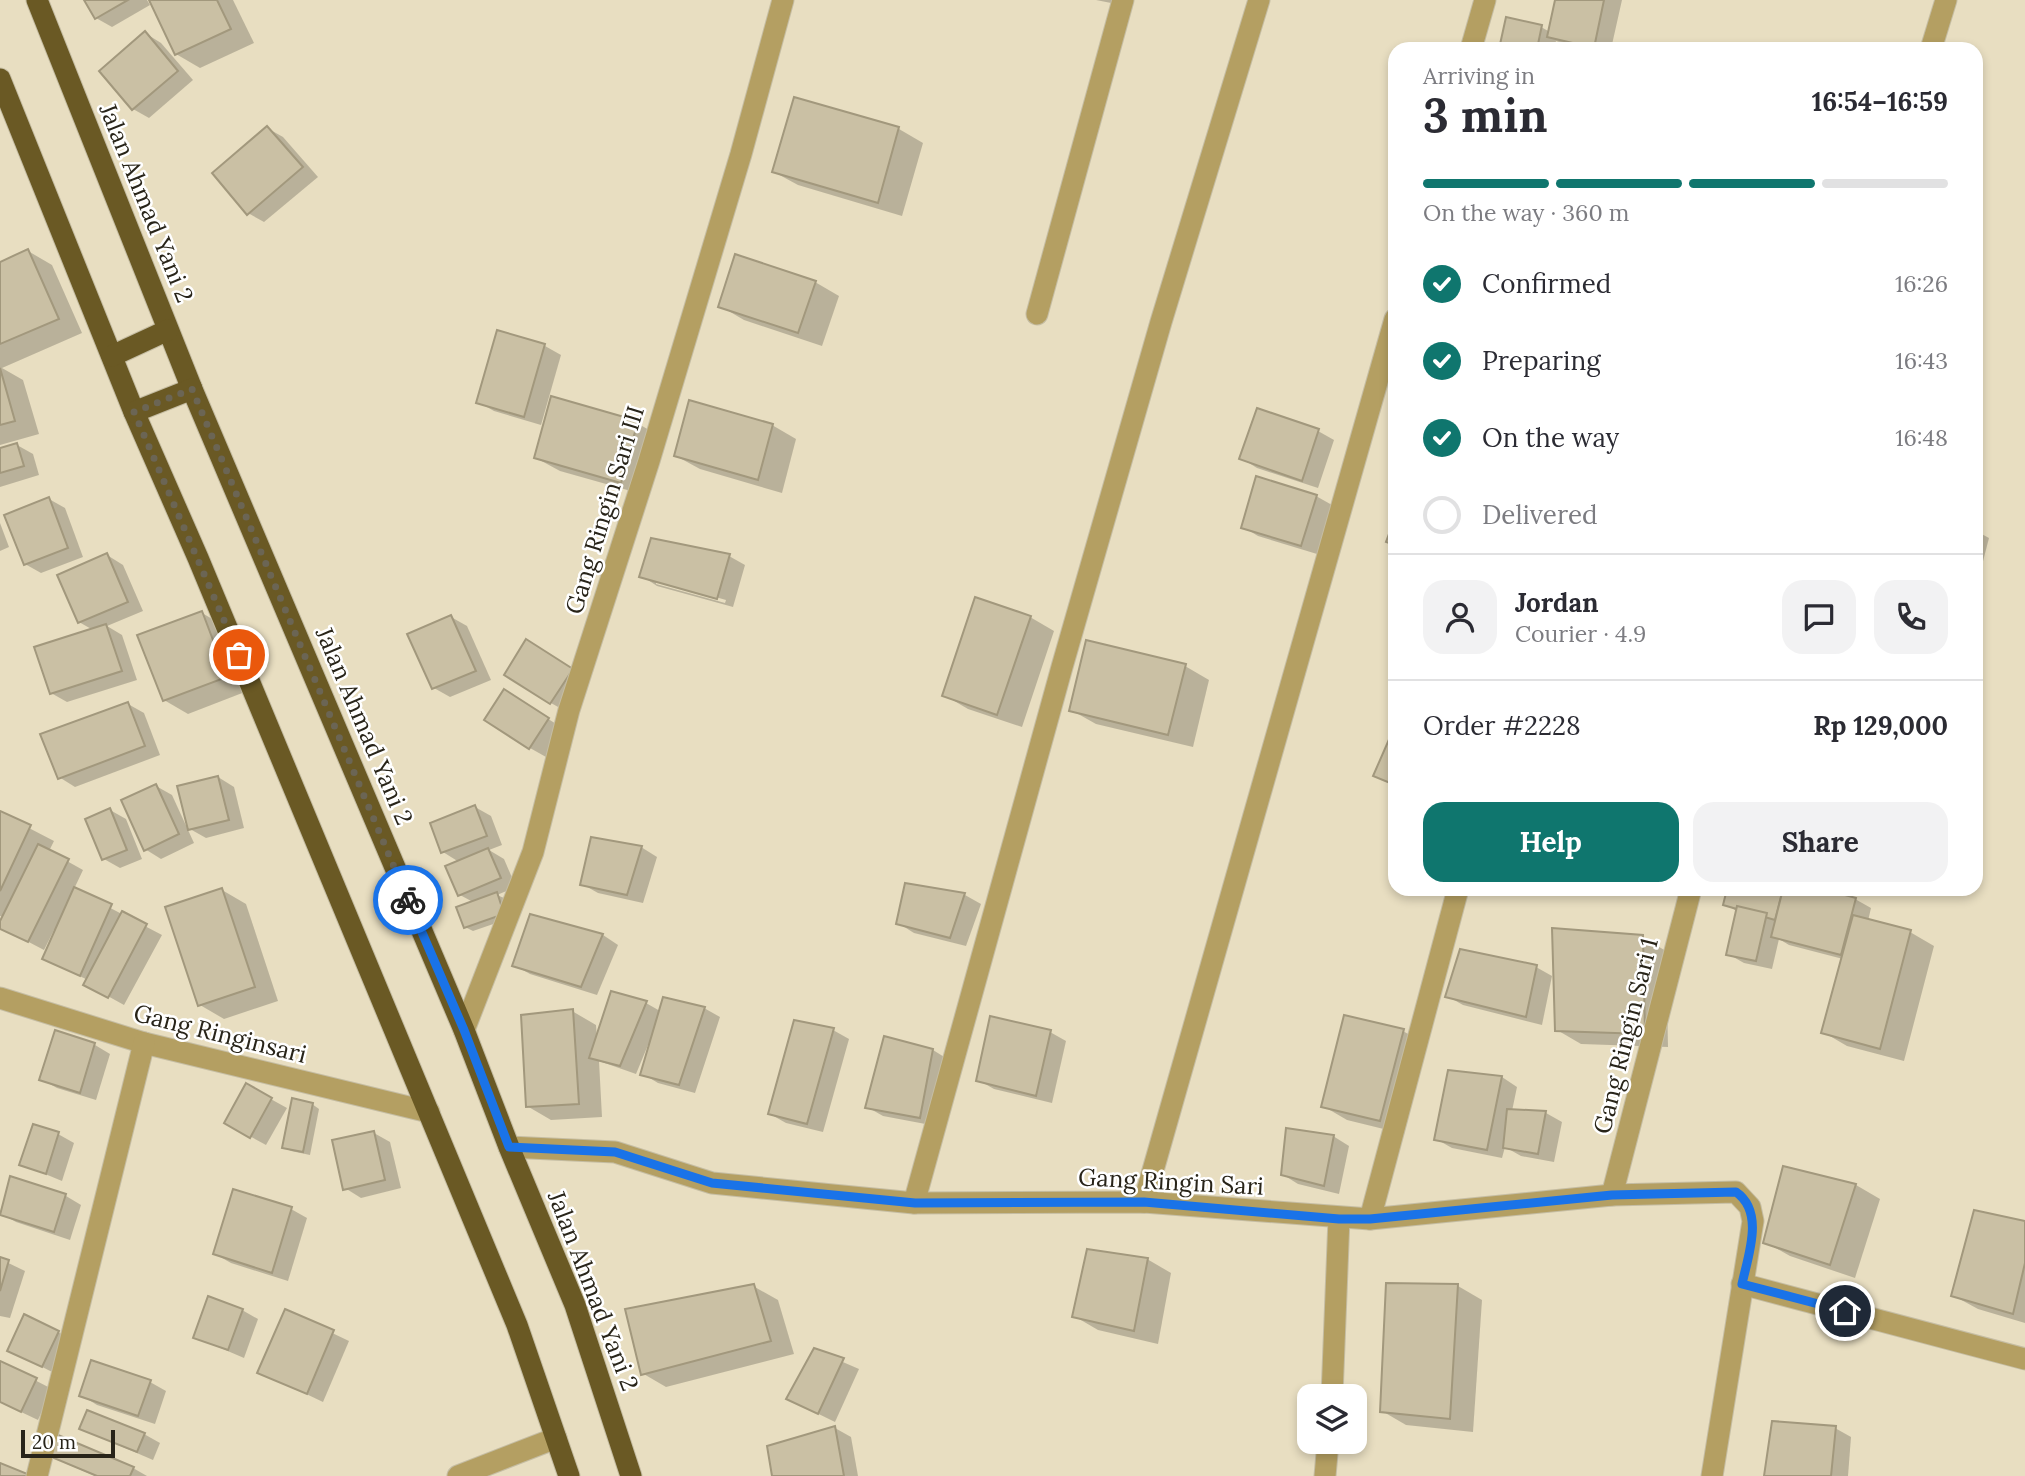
<!DOCTYPE html>
<meta charset="utf-8">
<style>
body{margin:0;font-family:Lora,serif;background:#f2f2f3;color:#2b2b33;height:100vh;display:flex;flex-direction:column;font-size:26px;white-space:nowrap}
*{box-sizing:border-box;margin:0}
p{font-size:23px;color:#7c7c81}
.icon{flex:none;width:38px;height:38px;fill:none;stroke:currentColor;stroke-width:2;stroke-linecap:round;stroke-linejoin:round}
.map{position:relative;flex:1;overflow:hidden}
.side{position:absolute;left:1388px;top:42px;width:595px;height:854px;display:flex;flex-direction:column;background:#fff;border-radius:21px;box-shadow:0 4px 10px #0003}
.side>*{flex:none}
.buttons{position:absolute;left:1297px;top:1384px;display:grid;gap:14px}
.buttons a{display:grid;place-items:center;width:70px;height:70px;border-radius:14px;background:#fff;box-shadow:0 4px 10px #0003;font-size:35px}
.scale{position:absolute;left:21px;bottom:18px;width:94px;box-sizing:border-box;padding-left:7px;border:4px solid #282419;border-top:0;font-size:19px;line-height:24px;white-space:nowrap;color:#282419;-webkit-text-stroke:5px #fff;paint-order:stroke}
.pin{position:absolute;display:grid;place-items:center;width:60px;height:60px;color:#fff;margin:-30px;border:4px solid #fff;border-radius:50%;box-shadow:0 2px 7px #0007}
.courier{position:absolute;display:grid;place-items:center;width:70px;height:70px;margin:-35px;border:5px solid #1a73e8;border-radius:50%;background:#fff;color:#222;box-shadow:0 2px 9px #0007}
.headline em{font-style:normal;font-weight:700}
.headline div{display:flex;flex-direction:column-reverse}
.headline{display:flex;align-items:center;justify-content:space-between;height:119px;padding:0 35px}
h1{font-size:46px;font-weight:700;line-height:52px}
.bar{display:grid;grid-template-columns:repeat(4,1fr);gap:10px 7px;align-content:center;height:84px;padding:0 35px}
.bar i{height:9px;border-radius:5px;background:#e1e1e2}
.bar .on{background:#0f766e}
.bar p{grid-column:span 4}
.line{display:flex;align-items:center;gap:18px;padding:0 35px;border-top:2px solid #e1e1e2}
.line div{flex:1}
.round{display:grid;place-items:center;flex:none;width:74px;height:74px;border-radius:21px;background:#f2f2f3}
ol{padding:0 35px;list-style:none}
li{display:flex;align-items:center;gap:21px;height:77px}
li p{margin-inline-start:auto}
li .icon{padding:7px;border-radius:50%;background:#0f766e;color:#fff;stroke-width:4}
li:last-child{color:#7c7c81}
li i{width:38px;height:38px;border:4px solid #e1e1e2;border-radius:50%}
.action{display:flex;gap:14px;margin-top:auto;padding:14px 35px}
.action a{flex:1;height:80px;border-radius:21px;background:#0f766e;color:#fff;font-size:28px;font-weight:700;line-height:80px;text-align:center}
.action a+a{background:#f2f2f3;color:#2b2b33}
.map>svg:first-child{display:block}
.shadow{fill:#0003;fill-rule:evenodd}
.building{fill:#cac0a4;stroke:#a2987d;stroke-width:2}
.lines{fill:none;stroke-linecap:round;stroke-linejoin:round}
.minor-casing{stroke:#c5bda3;stroke-width:23}
.highway-casing{stroke:#c5bda3;stroke-width:23}
.minor{stroke:#b49f62;stroke-width:21}
.highway{stroke:#6a5924;stroke-width:21}
.done{stroke:#6b6554;stroke-width:7;stroke-dasharray:0 12.6}
.route{stroke:#1a73e8;stroke-width:9}
.labels{text-anchor:middle;stroke-width:5;stroke-linejoin:round;paint-order:stroke}
.street-label{font-size:24px;fill:#282419;stroke:#fff}
</style>
<div class="map">
<svg width="2025" height="1476" viewBox="0 0 2025 1476">
<rect width="100%" height="100%" fill="#e8dec1"/>
<g class="shadow">
<path d="M 86,0 L 147,0 L 150,5 L 112,27 L 96,18 Z"/>
<path d="M 151,0 L 233,0 L 254,43 L 200,68 L 176,54 Z"/>
<path d="M 1096,0 L 1117,0 L 1116,4 Z"/>
<path d="M 1557,0 L 1622,0 L 1611,49 L 1580,49 L 1556,41 L 1554,49 L 1501,49 L 1541,27 L 1550,32 Z"/>
<path d="M 145,33 L 161,43 L 193,80 L 149,118 L 133,109 Z"/>
<path d="M 795,99 L 899,129 L 923,143 L 902,216 L 798,185 L 774,172 Z"/>
<path d="M 267,128 L 283,137 L 318,177 L 264,222 L 248,213 Z"/>
<path d="M 28,251 L 52,265 L 82,333 L 2,368 L 23,380 L 39,434 L 0,445 L 0,263 Z"/>
<path d="M 815,282 L 839,296 L 822,346 L 744,320 L 720,306 Z"/>
<path d="M 498,332 L 545,346 L 561,355 L 541,425 L 494,411 L 478,402 Z"/>
<path d="M 637,423 L 661,437 L 645,495 L 560,471 L 536,458 Z"/>
<path d="M 772,425 L 796,439 L 782,493 L 700,469 L 676,456 Z"/>
<path d="M 1318,431 L 1334,440 L 1318,488 L 1257,468 L 1241,458 Z"/>
<path d="M 17,445 L 33,454 L 39,475 L 0,487 L 0,450 Z"/>
<path d="M 1316,496 L 1332,505 L 1317,554 L 1258,536 L 1243,527 Z"/>
<path d="M 49,499 L 65,508 L 83,557 L 41,573 L 25,564 Z"/>
<path d="M 0,523 L 9,547 L 0,551 Z"/>
<path d="M 1976,531 L 1989,538 L 1981,569 L 1976,567 Z"/>
<path d="M 107,555 L 123,565 L 143,611 L 107,626 L 122,635 L 137,680 L 67,702 L 51,693 L 93,630 L 79,622 Z"/>
<path d="M 729,556 L 745,565 L 733,607 L 657,586 L 642,576 ZM 656,580 L 726,600 L 725,603 L 656,584 Z"/>
<path d="M 202,613 L 226,627 L 250,690 L 188,714 L 164,700 Z"/>
<path d="M 451,617 L 467,626 L 491,680 L 450,697 L 434,688 Z"/>
<path d="M 1030,617 L 1054,631 L 1022,727 L 968,709 L 944,695 Z"/>
<path d="M 527,642 L 588,680 L 567,712 L 551,703 Z"/>
<path d="M 1185,666 L 1209,680 L 1193,747 L 1096,724 L 1071,710 Z"/>
<path d="M 520,701 L 564,729 L 546,757 L 530,748 Z"/>
<path d="M 128,704 L 144,713 L 160,755 L 75,787 L 59,777 Z"/>
<path d="M 218,777 L 234,787 L 244,828 L 206,838 L 190,829 Z"/>
<path d="M 156,786 L 172,795 L 194,843 L 161,859 L 145,849 Z"/>
<path d="M 475,807 L 491,816 L 502,845 L 489,850 L 504,859 L 516,887 L 497,895 L 504,898 L 511,918 L 473,931 L 465,927 L 473,902 L 460,895 L 459,862 L 443,852 Z"/>
<path d="M 110,810 L 126,819 L 142,859 L 120,868 L 104,859 Z"/>
<path d="M 0,813 L 54,841 L 49,851 L 83,870 L 74,889 L 162,935 L 124,1005 L 86,984 L 88,980 L 60,967 L 57,931 L 54,930 L 44,950 L 0,927 L 4,917 L 0,916 Z"/>
<path d="M 641,847 L 657,857 L 643,903 L 598,893 L 582,884 Z"/>
<path d="M 906,885 L 965,895 L 981,904 L 966,946 L 914,933 L 898,923 Z"/>
<path d="M 1729,889 L 1810,889 L 1855,899 L 1871,908 L 1868,921 L 1910,932 L 1934,946 L 1904,1061 L 1847,1046 L 1823,1032 L 1843,959 L 1789,945 L 1779,939 L 1772,969 L 1744,963 L 1728,954 L 1738,912 L 1725,904 Z"/>
<path d="M 222,890 L 246,904 L 278,1001 L 224,1019 L 200,1005 Z"/>
<path d="M 531,916 L 603,935 L 618,945 L 597,995 L 530,974 L 514,965 Z"/>
<path d="M 1642,937 L 1666,951 L 1668,1047 L 1581,1044 L 1557,1030 Z"/>
<path d="M 1536,967 L 1552,976 L 1542,1025 L 1463,1005 L 1447,996 Z"/>
<path d="M 646,1003 L 660,1011 L 704,1008 L 720,1017 L 695,1093 L 658,1083 L 643,1074 L 651,1045 L 648,1045 L 636,1074 L 599,1061 L 602,1117 L 551,1120 L 527,1106 L 572,1011 L 596,1025 L 597,1039 Z"/>
<path d="M 833,1030 L 849,1039 L 823,1132 L 786,1123 L 770,1114 Z"/>
<path d="M 1403,1031 L 1427,1045 L 1404,1134 L 1347,1120 L 1323,1106 Z"/>
<path d="M 1050,1032 L 1066,1041 L 1052,1103 L 994,1089 L 978,1080 Z"/>
<path d="M 56,1033 L 95,1045 L 110,1054 L 96,1100 L 57,1088 L 41,1079 Z"/>
<path d="M 933,1050 L 949,1060 L 936,1126 L 883,1116 L 867,1107 Z"/>
<path d="M 1502,1077 L 1517,1087 L 1512,1111 L 1546,1113 L 1562,1122 L 1554,1162 L 1521,1156 L 1505,1147 L 1502,1158 L 1452,1148 L 1436,1139 Z"/>
<path d="M 247,1086 L 287,1108 L 266,1145 L 226,1123 Z"/>
<path d="M 312,1104 L 319,1109 L 310,1155 L 291,1151 L 284,1147 Z"/>
<path d="M 374,1133 L 390,1142 L 401,1188 L 361,1198 L 345,1188 Z"/>
<path d="M 58,1134 L 74,1143 L 62,1181 L 21,1164 Z"/>
<path d="M 1333,1136 L 1349,1146 L 1339,1194 L 1298,1184 L 1282,1174 Z"/>
<path d="M 1784,1168 L 1856,1185 L 1880,1199 L 1855,1278 L 1790,1256 L 1765,1242 Z"/>
<path d="M 11,1178 L 66,1196 L 81,1205 L 70,1240 L 16,1222 L 0,1213 Z"/>
<path d="M 291,1209 L 307,1218 L 288,1281 L 231,1263 L 215,1254 Z"/>
<path d="M 2025,1223 L 2025,1323 L 1978,1309 L 1954,1296 Z"/>
<path d="M 0,1259 L 25,1271 L 10,1318 L 0,1316 Z"/>
<path d="M 1147,1259 L 1171,1273 L 1158,1344 L 1098,1330 L 1074,1316 Z"/>
<path d="M 753,1286 L 778,1300 L 794,1354 L 666,1387 L 642,1373 Z"/>
<path d="M 1458,1286 L 1482,1300 L 1473,1432 L 1406,1425 L 1382,1411 Z"/>
<path d="M 242,1310 L 258,1319 L 244,1358 L 195,1337 Z"/>
<path d="M 286,1311 L 349,1341 L 323,1402 L 260,1372 Z"/>
<path d="M 58,1332 L 74,1341 L 58,1375 L 9,1350 Z"/>
<path d="M 815,1350 L 859,1369 L 835,1422 L 788,1399 Z"/>
<path d="M 0,1362 L 52,1389 L 38,1420 L 0,1402 Z"/>
<path d="M 150,1382 L 166,1391 L 155,1424 L 97,1405 L 81,1395 Z"/>
<path d="M 835,1428 L 851,1437 L 858,1476 L 774,1476 Z"/>
<path d="M 1835,1428 L 1851,1437 L 1848,1476 L 1766,1476 Z"/>
<path d="M 81,1429 L 144,1434 L 160,1443 L 153,1460 Z"/>
<path d="M 59,1438 L 133,1468 L 147,1476 L 95,1476 L 67,1464 L 52,1455 Z"/>
</g>
<g class="building">
<path d="M 84,0 L 128,0 L 95,19 Z"/>
<path d="M 149,0 L 217,0 L 231,29 L 175,55 Z"/>
<path d="M 1555,0 L 1604,0 L 1594,48 L 1547,37 Z"/>
<path d="M 1506,17 L 1542,25 L 1537,49 L 1499,49 Z"/>
<path d="M 145,31 L 178,71 L 132,110 L 99,71 Z"/>
<path d="M 794,97 L 899,127 L 878,203 L 772,172 Z"/>
<path d="M 267,126 L 303,167 L 247,215 L 212,173 Z"/>
<path d="M 28,249 L 59,319 L 0,344 L 0,262 Z"/>
<path d="M 735,254 L 816,281 L 798,333 L 718,307 Z"/>
<path d="M 497,330 L 545,344 L 524,417 L 476,403 Z"/>
<path d="M 0,368 L 15,421 L 0,425 Z"/>
<path d="M 551,396 L 638,421 L 621,483 L 534,458 Z"/>
<path d="M 689,400 L 773,424 L 758,480 L 674,456 Z"/>
<path d="M 1257,408 L 1319,429 L 1302,481 L 1239,459 Z"/>
<path d="M 17,443 L 24,466 L 0,473 L 0,448 Z"/>
<path d="M 1256,476 L 1317,495 L 1301,546 L 1241,528 Z"/>
<path d="M 49,497 L 68,548 L 24,565 L 4,515 Z"/>
<path d="M 1395,518 L 1395,545 L 1386,542 Z"/>
<path d="M 651,538 L 730,554 L 717,599 L 639,577 Z"/>
<path d="M 107,553 L 128,602 L 78,623 L 57,575 Z"/>
<path d="M 975,597 L 1031,616 L 997,715 L 942,696 Z"/>
<path d="M 202,611 L 227,677 L 163,701 L 137,635 Z"/>
<path d="M 451,615 L 476,671 L 432,689 L 407,634 Z"/>
<path d="M 106,624 L 122,671 L 50,694 L 34,647 Z"/>
<path d="M 526,639 L 573,669 L 550,704 L 504,675 Z"/>
<path d="M 1086,640 L 1186,664 L 1168,735 L 1069,711 Z"/>
<path d="M 504,689 L 549,718 L 529,749 L 484,720 Z"/>
<path d="M 128,702 L 145,746 L 58,779 L 40,734 Z"/>
<path d="M 1394,728 L 1395,728 L 1395,785 L 1373,776 Z"/>
<path d="M 218,776 L 229,820 L 188,830 L 177,786 Z"/>
<path d="M 156,784 L 179,834 L 144,851 L 121,800 Z"/>
<path d="M 475,805 L 487,836 L 441,853 L 430,823 Z"/>
<path d="M 110,808 L 127,850 L 102,860 L 85,819 Z"/>
<path d="M 0,811 L 31,825 L 0,891 Z"/>
<path d="M 591,837 L 642,846 L 627,895 L 580,885 Z"/>
<path d="M 38,844 L 69,859 L 28,942 L 0,929 L 0,921 Z"/>
<path d="M 488,848 L 501,878 L 458,896 L 445,866 Z"/>
<path d="M 905,883 L 965,893 L 950,938 L 896,924 Z"/>
<path d="M 74,887 L 112,904 L 80,976 L 42,959 Z"/>
<path d="M 222,888 L 255,987 L 198,1006 L 165,907 Z"/>
<path d="M 1727,889 L 1783,889 L 1775,920 L 1723,905 Z"/>
<path d="M 1783,889 L 1823,889 L 1856,898 L 1841,955 L 1771,937 Z"/>
<path d="M 497,892 L 504,914 L 464,928 L 456,907 Z"/>
<path d="M 1737,906 L 1767,913 L 1756,961 L 1726,955 Z"/>
<path d="M 122,911 L 147,924 L 108,998 L 83,985 Z"/>
<path d="M 530,914 L 603,934 L 581,987 L 512,966 Z"/>
<path d="M 1853,915 L 1911,930 L 1880,1049 L 1821,1033 Z"/>
<path d="M 1552,928 L 1643,935 L 1645,1034 L 1555,1031 Z"/>
<path d="M 1460,949 L 1537,965 L 1526,1017 L 1445,997 Z"/>
<path d="M 611,991 L 647,1001 L 620,1066 L 589,1058 Z"/>
<path d="M 663,997 L 705,1007 L 679,1085 L 640,1075 Z"/>
<path d="M 573,1009 L 579,1104 L 526,1107 L 521,1015 Z"/>
<path d="M 1344,1015 L 1404,1029 L 1380,1121 L 1321,1107 Z"/>
<path d="M 990,1016 L 1051,1030 L 1036,1096 L 976,1081 Z"/>
<path d="M 794,1020 L 834,1028 L 807,1124 L 768,1114 Z"/>
<path d="M 55,1030 L 95,1043 L 80,1093 L 39,1080 Z"/>
<path d="M 884,1036 L 933,1049 L 920,1118 L 865,1108 Z"/>
<path d="M 1448,1070 L 1502,1076 L 1487,1150 L 1434,1140 Z"/>
<path d="M 246,1083 L 272,1098 L 250,1138 L 224,1123 Z"/>
<path d="M 292,1098 L 313,1103 L 303,1152 L 282,1148 Z"/>
<path d="M 1507,1109 L 1546,1111 L 1538,1154 L 1503,1148 Z"/>
<path d="M 33,1124 L 59,1132 L 46,1174 L 19,1165 Z"/>
<path d="M 1286,1128 L 1334,1135 L 1324,1186 L 1281,1175 Z"/>
<path d="M 374,1131 L 385,1180 L 343,1190 L 332,1140 Z"/>
<path d="M 1783,1166 L 1856,1184 L 1830,1265 L 1763,1243 Z"/>
<path d="M 10,1176 L 66,1194 L 54,1232 L 0,1215 Z"/>
<path d="M 233,1189 L 292,1207 L 272,1273 L 213,1254 Z"/>
<path d="M 1974,1210 L 2025,1221 L 2025,1263 L 2013,1314 L 1951,1296 Z"/>
<path d="M 1087,1249 L 1148,1258 L 1134,1331 L 1072,1317 Z"/>
<path d="M 0,1257 L 9,1260 L 0,1291 Z"/>
<path d="M 1386,1283 L 1458,1284 L 1450,1419 L 1380,1412 Z"/>
<path d="M 754,1284 L 771,1341 L 641,1375 L 625,1309 Z"/>
<path d="M 208,1296 L 243,1309 L 228,1350 L 193,1338 Z"/>
<path d="M 285,1309 L 334,1330 L 307,1394 L 257,1373 Z"/>
<path d="M 24,1314 L 59,1331 L 42,1367 L 7,1351 Z"/>
<path d="M 814,1348 L 844,1358 L 818,1414 L 786,1399 Z"/>
<path d="M 91,1360 L 151,1380 L 138,1416 L 79,1396 Z"/>
<path d="M 0,1361 L 37,1378 L 21,1412 L 0,1402 Z"/>
<path d="M 87,1410 L 145,1433 L 137,1452 L 79,1429 Z"/>
<path d="M 1772,1421 L 1836,1426 L 1831,1476 L 1764,1476 Z"/>
<path d="M 835,1426 L 844,1476 L 772,1476 L 767,1446 Z"/>
<path d="M 58,1435 L 134,1467 L 130,1476 L 97,1476 L 49,1456 Z"/>
<path d="M 0,1463 L 30,1475 L 29,1476 L 0,1476 Z"/>
</g>
<g class="lines">
<g class="minor-casing">
<g id="minor">
<path d="M 1471,49 L 1485,0"/>
<path d="M 1931,49 L 1946,0"/>
<path d="M 1037,314 L 1123,0"/>
<path d="M 0,998 L 144,1043 L 429,1112"/>
<path d="M 464,1030 L 533,852 L 569,710 L 649,461 L 741,154 L 783,0"/>
<path d="M 509,1147 L 615,1152 L 712,1183 L 914,1203 L 1144,1202 L 1370,1219 L 1612,1195 L 1736,1192 L 1750,1207 L 1753,1221 L 1712,1476"/>
<path d="M 1612,1195 L 1691,889"/>
<path d="M 1144,1202 L 1395,319"/>
<path d="M 914,1203 L 1062,667 L 1161,322 L 1259,0"/>
<path d="M 1370,1219 L 1458,889"/>
<path d="M 1742,1284 L 2025,1359"/>
<path d="M 1332,1396 L 1339,1218"/>
<path d="M 37,1476 L 144,1043"/>
<path d="M 458,1476 L 556,1438"/>
<path d="M 1325,1476 L 1328,1442"/>
</g>
</g>
<g class="highway-casing">
<g id="highway">
<path d="M 37,0 L 192,389 L 464,1030 L 509,1147 L 575,1305 L 631,1476"/>
<path d="M 0,79 L 134,412 L 198,558 L 517,1325 L 569,1476"/>
<path d="M 112,356 L 168,330"/>
<path d="M 134,412 L 192,389"/>
</g>
</g>
<use href="#minor" class="minor"/>
<use href="#highway" class="highway"/>
</g>
<g class="lines">
<path class="done" d="M 239,655 L 134,412 L 192,389 L 408,900"/>
<path class="route" d="M 408,900 L 464,1030 L 509,1147 L 615,1152 L 712,1183 L 915,1203 L 1144,1202 L 1339,1219 L 1370,1219 L 1612,1195 L 1736,1192 C 1765,1212 1748,1256 1742,1284 L 1845,1311"/>
</g>
<g class="labels">
<g class="street-label">
<text transform="translate(146 203) rotate(68)" y="8">Jalan Ahmad Yani 2</text>
<text transform="translate(605 510) rotate(-73)" y="8">Gang Ringin Sari III</text>
<text transform="translate(364 726) rotate(67)" y="8">Jalan Ahmad Yani 2</text>
<text transform="translate(220 1034) rotate(14)" y="8">Gang Ringinsari</text>
<text transform="translate(1626 1036) rotate(-76)" y="8">Gang Ringin Sari 1</text>
<text transform="translate(1171 1182) rotate(3)" y="8">Gang Ringin Sari</text>
<text transform="translate(593 1291) rotate(69)" y="8">Jalan Ahmad Yani 2</text>
</g>
</g>
</svg>
<div class="buttons">
<a><svg class="icon" aria-label="layers" viewBox="0 0 24 24"><path d="M12 4l9 5-9 5-9-5zM3 14l9 5 9-5"/></svg></a>
</div>
<div class="scale">20 m</div>
<div class="pin" style="left:239px;top:655px;background:#ea580c"><svg class="icon" aria-label="bag" viewBox="0 0 24 24"><path d="M5 8h14l-1 12H6zM9 8a3 3 0 0 1 6 0"/></svg></div>
<div class="pin" style="left:1845px;top:1311px;background:#1f2937"><svg class="icon" aria-label="home" viewBox="0 0 24 24"><path d="M3 11l9-7 9 7M6 9v11h12V9"/></svg></div>
<div class="courier" style="left:408px;top:900px"><svg class="icon" aria-label="bike" viewBox="0 0 24 24"><circle cx="6" cy="16" r="4"/><circle cx="18" cy="16" r="4"/><path d="M6 16l4-8h5l3 8M10 8l3 8H6M13 5h3"/></svg></div>
<section class="side">
<div class="headline"><div><h1>3 min</h1><p>Arriving in</p></div><em>16:54–16:59</em></div>
<div class="bar"><i class="on"></i><i class="on"></i><i class="on"></i><i></i><p>On the way · 360 m</p></div>
<ol>
<li><svg class="icon" aria-label="check" viewBox="0 0 24 24"><path d="M5 12l5 5 9-10"/></svg>Confirmed<p>16:26</p></li>
<li><svg class="icon" aria-label="check" viewBox="0 0 24 24"><path d="M5 12l5 5 9-10"/></svg>Preparing<p>16:43</p></li>
<li><svg class="icon" aria-label="check" viewBox="0 0 24 24"><path d="M5 12l5 5 9-10"/></svg>On the way<p>16:48</p></li>
<li><i></i>Delivered</li>
</ol>
<div class="line" style="height:126px"><a class="round"><svg class="icon" aria-label="person" viewBox="0 0 24 24"><circle cx="12" cy="8" r="4"/><path d="M4 21q1-7 8-7t8 7"/></svg></a><div><b>Jordan</b><p>Courier · 4.9</p></div><a class="round"><svg class="icon" aria-label="chat" viewBox="0 0 24 24"><path d="M4 5h16v11H9l-5 4z"/></svg></a><a class="round"><svg class="icon" aria-label="phone" viewBox="0 0 24 24"><path d="M5 4h4l2 5-3 2q2 4 5 5l2-3 5 2v4C11 20 4 13 5 4z"/></svg></a></div>
<div class="line" style="height:91px"><div>Order #2228</div><b>Rp 129,000</b></div>
<div class="action"><a>Help</a><a>Share</a></div>
</section>
</div>
